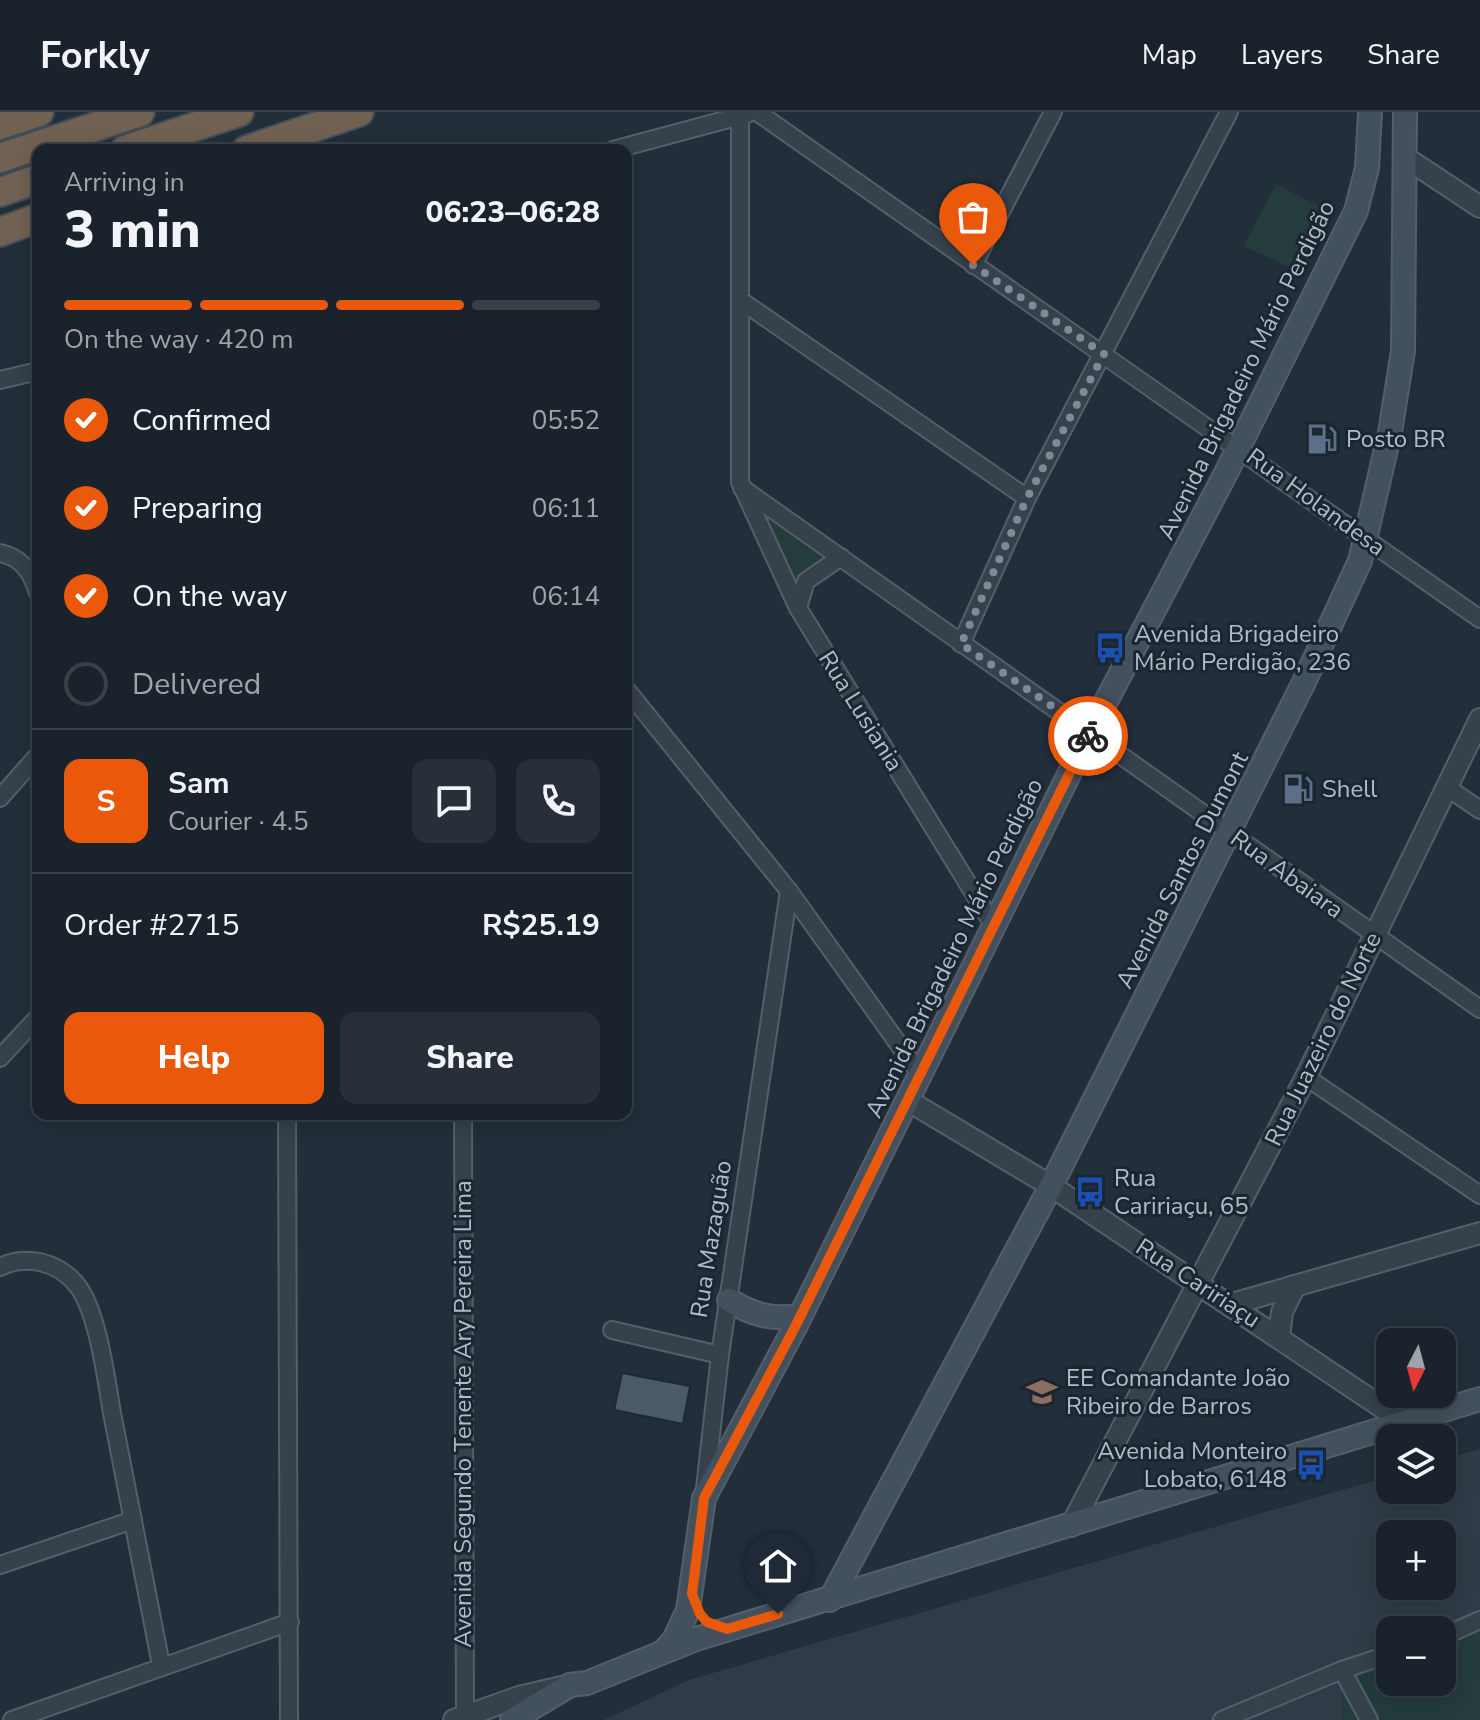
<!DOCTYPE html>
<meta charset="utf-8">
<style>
body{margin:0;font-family:"Nunito Sans",sans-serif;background:#272f38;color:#f1f3f6;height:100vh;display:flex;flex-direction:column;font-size:30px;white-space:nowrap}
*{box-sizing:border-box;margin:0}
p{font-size:26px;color:#9fa4a9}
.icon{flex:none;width:44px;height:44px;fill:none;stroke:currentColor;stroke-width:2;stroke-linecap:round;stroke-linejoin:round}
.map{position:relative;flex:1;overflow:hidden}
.details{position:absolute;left:32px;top:32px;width:600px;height:976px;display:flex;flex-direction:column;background:#1a232c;border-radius:16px;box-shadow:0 4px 20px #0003,0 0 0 2px #384048}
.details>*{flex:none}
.needle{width:52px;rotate:186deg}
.buttons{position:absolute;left:1376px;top:1216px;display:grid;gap:16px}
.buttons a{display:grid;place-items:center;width:80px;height:80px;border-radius:16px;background:#1a232c;box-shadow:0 4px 20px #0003,0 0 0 2px #384048;font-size:40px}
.pin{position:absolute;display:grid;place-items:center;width:68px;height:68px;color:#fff;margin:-82px -34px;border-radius:50% 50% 50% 0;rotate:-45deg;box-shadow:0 0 8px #0007}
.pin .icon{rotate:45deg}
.courier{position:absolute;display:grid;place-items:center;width:80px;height:80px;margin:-40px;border:6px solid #ea580c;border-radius:50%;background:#fff;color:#222;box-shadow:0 2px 10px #0007}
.head em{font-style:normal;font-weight:800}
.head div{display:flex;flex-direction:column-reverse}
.head{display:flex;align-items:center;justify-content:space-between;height:136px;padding:0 32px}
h1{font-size:52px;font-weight:800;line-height:60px}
.bar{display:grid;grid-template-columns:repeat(4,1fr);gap:12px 8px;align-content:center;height:96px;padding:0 32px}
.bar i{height:10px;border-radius:6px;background:#384048}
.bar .current{background:#ea580c}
.bar p{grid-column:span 4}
.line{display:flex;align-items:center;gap:20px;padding:0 32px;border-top:2px solid #384048}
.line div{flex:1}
.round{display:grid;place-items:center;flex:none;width:84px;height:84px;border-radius:16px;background:#272f38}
ol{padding:0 32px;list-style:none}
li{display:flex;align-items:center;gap:24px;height:88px}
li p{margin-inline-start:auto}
li .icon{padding:8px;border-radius:50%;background:#ea580c;color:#fff;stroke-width:4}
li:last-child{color:#9fa4a9}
li i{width:44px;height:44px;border:4px solid #384048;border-radius:50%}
.button{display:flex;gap:16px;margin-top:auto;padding:16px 32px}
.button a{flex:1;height:92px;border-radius:16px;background:#ea580c;color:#fff;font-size:32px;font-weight:800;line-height:92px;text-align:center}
.button a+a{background:#272f38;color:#f1f3f6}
header{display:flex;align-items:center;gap:48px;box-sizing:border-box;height:112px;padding:0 40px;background:#1a232c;border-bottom:2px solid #384048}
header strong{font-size:38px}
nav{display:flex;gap:44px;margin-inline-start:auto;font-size:28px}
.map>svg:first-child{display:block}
.airport{fill:#2f3c48;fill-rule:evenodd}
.green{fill:#243c3c}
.building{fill:#4a5a67;stroke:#1d2832;stroke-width:2}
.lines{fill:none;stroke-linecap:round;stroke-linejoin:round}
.minor-casing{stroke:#535f69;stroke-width:20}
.tertiary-casing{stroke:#535f69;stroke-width:24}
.secondary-casing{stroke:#535f69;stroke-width:26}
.motorway-casing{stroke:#404c56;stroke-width:32}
.minor{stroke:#35414b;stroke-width:16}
.tertiary{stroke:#35414b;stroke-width:20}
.secondary{stroke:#43515e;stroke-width:22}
.motorway{stroke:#716152;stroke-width:28}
.done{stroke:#7e8b96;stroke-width:8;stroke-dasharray:0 14.4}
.route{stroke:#ea580c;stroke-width:10}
.labels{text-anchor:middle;stroke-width:6;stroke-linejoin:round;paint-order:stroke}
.street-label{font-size:24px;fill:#b0bcc7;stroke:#1b2630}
.poi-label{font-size:24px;fill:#b0bcc7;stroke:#1b2630;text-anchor:start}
</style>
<header>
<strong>Forkly</strong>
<nav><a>Map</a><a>Layers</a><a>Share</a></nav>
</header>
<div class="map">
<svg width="1480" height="1608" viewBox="0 0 1480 1608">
<rect width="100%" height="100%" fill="#222f3b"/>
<path class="airport" d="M 1480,1337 L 1480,1608 L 604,1608 L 689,1568 L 1390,1364 L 1390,1378 L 1442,1378 L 1442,1348 ZM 1390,1422 L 1442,1422 L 1442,1474 L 1390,1474 ZM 1390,1518 L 1442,1518 L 1442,1570 L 1390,1570 Z"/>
<g class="green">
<path d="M 1276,72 L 1329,99 L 1304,162 L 1244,134 Z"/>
<path d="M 761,396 L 835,447 C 812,454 800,456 797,482 Z"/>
<path d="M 1480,1507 L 1480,1608 L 1342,1608 L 1342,1558 L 1390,1540 L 1390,1570 L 1442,1570 L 1442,1521 Z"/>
</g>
<path class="building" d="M 622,1261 L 690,1274 L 683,1312 L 614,1298 Z"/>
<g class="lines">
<g class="minor-casing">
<g id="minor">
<path d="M 757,0 L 1480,507"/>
<path d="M 740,4 L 740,370 L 798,496 L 994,814"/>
<path d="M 613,38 L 747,2"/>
<path d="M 973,153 L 1053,0"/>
<path d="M 740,188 L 1027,386"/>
<path d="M 0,268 L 38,259"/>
<path d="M 742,376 L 1480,897"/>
<path d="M 0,441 C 22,445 32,461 38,481"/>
<path d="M 798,496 L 806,469 L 841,445"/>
<path d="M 961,532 L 1027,386 L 1229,0"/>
<path d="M 626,577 L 789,779 L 920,962"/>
<path d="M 1448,676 L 1480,698"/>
<path d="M 0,686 L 38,643"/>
<path d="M 0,946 L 38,905"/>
<path d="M 1306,965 L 1480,1083"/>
<path d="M 287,1002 L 289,1608"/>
<path d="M 463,1002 L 465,1603"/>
<path d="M 0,1155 C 26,1142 58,1150 76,1172 C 98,1198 106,1267 112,1301 C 129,1385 145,1469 161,1553"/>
<path d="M 612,1218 L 720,1243"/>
<path d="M 705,1376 L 720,1243 L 789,779"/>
<path d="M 0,1453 L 133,1408"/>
<path d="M 1442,1525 L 1480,1508"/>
<path d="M 1342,1558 L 1369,1608"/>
<path d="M 12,1608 L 290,1510"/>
<path d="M 1222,1608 L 1342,1558 L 1390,1542"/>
</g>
</g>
<g class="tertiary-casing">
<g id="tertiary">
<path d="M 1406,46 L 1480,95"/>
<path d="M 907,988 L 1051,1074 L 1404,1310"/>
<path d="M 1232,1192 L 1480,1121"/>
<path d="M 1279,1224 L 1282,1200 L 1295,1174"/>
<path d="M 1071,1414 L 1306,965 L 1480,607"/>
<path d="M 454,1608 L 519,1585 L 562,1575"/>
</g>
</g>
<g class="secondary-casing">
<g id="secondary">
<path d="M 729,1188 C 752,1203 773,1208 800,1204"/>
<path d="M 830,1488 L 1051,1074 L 1304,570 L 1360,449 L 1390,320 L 1403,239 L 1405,0"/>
<path d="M 664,1539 L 674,1528 L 688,1498 L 704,1386 L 795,1215 L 1090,620 L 1226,361 L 1356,99 L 1367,56 L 1370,0"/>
<path d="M 512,1608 L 570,1573 L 587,1571 L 696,1527 L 1480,1287"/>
</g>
</g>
<g class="motorway-casing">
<g id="motorway">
<path d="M 0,13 L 39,0"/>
<path d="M 125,38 L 239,0"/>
<path d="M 247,38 L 359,0"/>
<path d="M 0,46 L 140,0"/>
<path d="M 0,80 L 38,67"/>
<path d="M 0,120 L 38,106"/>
</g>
</g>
<use href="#minor" class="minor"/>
<use href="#tertiary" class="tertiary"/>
<use href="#secondary" class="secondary"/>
<use href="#motorway" class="motorway"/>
</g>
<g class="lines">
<path class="done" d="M 973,153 L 1104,242 L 1027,386 L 961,532 L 1090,620 L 1088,624"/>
<path class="route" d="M 778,1502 L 727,1517 L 707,1510 L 700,1502 L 692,1482 L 704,1386 L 795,1215 L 1088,624"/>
</g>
<defs>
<g id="fuel-bare" transform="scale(2.4)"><path d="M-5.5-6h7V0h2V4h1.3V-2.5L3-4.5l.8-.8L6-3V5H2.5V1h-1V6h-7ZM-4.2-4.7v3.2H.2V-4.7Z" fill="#5c6f8a" stroke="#1b2630" stroke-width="2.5" paint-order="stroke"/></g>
<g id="bus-bare" transform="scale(2.4)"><path d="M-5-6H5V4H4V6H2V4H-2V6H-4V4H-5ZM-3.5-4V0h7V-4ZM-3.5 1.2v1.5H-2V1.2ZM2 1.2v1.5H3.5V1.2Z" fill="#1a4fb4" stroke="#1b2630" stroke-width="2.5" paint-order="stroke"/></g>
<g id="school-bare" transform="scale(2.4)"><path d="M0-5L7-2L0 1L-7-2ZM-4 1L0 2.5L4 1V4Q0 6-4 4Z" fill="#8d6e63" stroke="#1b2630" stroke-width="2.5" paint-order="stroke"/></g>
</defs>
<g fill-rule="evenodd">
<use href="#fuel-bare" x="1322" y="327"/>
<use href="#bus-bare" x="1110" y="536"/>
<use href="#fuel-bare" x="1298" y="677"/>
<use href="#bus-bare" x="1090" y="1080"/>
<use href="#school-bare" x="1042" y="1280"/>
<use href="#bus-bare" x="1311" y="1353"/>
</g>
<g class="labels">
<g class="street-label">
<text transform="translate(1246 258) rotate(-64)" y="8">Avenida Brigadeiro Mário Perdigão</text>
<text transform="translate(1316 390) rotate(36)" y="8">Rua Holandesa</text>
<text transform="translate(861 599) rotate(58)" y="8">Rua Lusiania</text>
<text transform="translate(1182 758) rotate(-63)" y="8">Avenida Santos Dumont</text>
<text transform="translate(1287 762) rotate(36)" y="8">Rua Abaiara</text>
<text transform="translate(954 836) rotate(-64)" y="8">Avenida Brigadeiro Mário Perdigão</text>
<text transform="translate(1323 927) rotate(-64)" y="8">Rua Juazeiro do Norte</text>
<text transform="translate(711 1127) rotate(-81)" y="8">Rua Mazaguão</text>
<text transform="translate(1198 1171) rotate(33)" y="8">Rua Caririaçu</text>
<text transform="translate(463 1302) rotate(-90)" y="8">Avenida Segundo Tenente Ary Pereira Lima</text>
</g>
<g class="poi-label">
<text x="1346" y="335">Posto BR</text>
<text x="1134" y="530">Avenida Brigadeiro<tspan x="1134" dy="28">Mário Perdigão, 236</tspan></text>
<text x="1322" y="685">Shell</text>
<text x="1114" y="1074">Rua<tspan x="1114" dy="28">Caririaçu, 65</tspan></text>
<text x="1066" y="1274">EE Comandante João<tspan x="1066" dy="28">Ribeiro de Barros</tspan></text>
<text x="1287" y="1347" text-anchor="end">Avenida Monteiro<tspan x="1287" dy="28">Lobato, 6148</tspan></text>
</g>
</g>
</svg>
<div class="buttons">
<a><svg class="needle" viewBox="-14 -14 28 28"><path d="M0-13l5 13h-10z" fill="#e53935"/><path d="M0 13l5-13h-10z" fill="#9fa4a9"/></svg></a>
<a><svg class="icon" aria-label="layers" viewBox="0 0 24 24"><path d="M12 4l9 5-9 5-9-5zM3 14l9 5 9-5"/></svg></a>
<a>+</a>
<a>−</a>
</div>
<div class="pin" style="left:973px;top:153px;background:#ea580c"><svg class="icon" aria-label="bag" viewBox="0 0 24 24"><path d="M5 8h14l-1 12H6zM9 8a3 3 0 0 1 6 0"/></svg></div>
<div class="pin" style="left:778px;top:1502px;background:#1f2937"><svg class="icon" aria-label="home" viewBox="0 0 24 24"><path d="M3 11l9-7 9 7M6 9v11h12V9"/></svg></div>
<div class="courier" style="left:1088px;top:624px"><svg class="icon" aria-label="bike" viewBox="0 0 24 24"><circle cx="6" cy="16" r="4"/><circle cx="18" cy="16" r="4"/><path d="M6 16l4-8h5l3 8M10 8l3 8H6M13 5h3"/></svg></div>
<section class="details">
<div class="head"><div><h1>3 min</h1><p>Arriving in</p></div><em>06:23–06:28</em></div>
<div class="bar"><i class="current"></i><i class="current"></i><i class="current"></i><i></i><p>On the way · 420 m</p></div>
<ol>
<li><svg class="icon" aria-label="check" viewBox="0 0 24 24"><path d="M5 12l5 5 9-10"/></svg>Confirmed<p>05:52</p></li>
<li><svg class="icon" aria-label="check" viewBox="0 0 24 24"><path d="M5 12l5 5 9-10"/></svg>Preparing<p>06:11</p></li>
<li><svg class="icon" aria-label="check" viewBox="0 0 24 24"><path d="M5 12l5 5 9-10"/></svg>On the way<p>06:14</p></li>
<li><i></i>Delivered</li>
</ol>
<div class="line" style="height:144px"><b class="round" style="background:#ea580c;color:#fff">S</b><div><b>Sam</b><p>Courier · 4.5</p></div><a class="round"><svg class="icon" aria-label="chat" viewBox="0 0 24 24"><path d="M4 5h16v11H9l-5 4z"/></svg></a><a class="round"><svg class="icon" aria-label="phone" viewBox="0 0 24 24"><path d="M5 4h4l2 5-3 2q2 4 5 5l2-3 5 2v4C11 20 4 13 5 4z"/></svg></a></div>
<div class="line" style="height:104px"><div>Order #2715</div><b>R$25.19</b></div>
<div class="button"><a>Help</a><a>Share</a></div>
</section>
</div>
